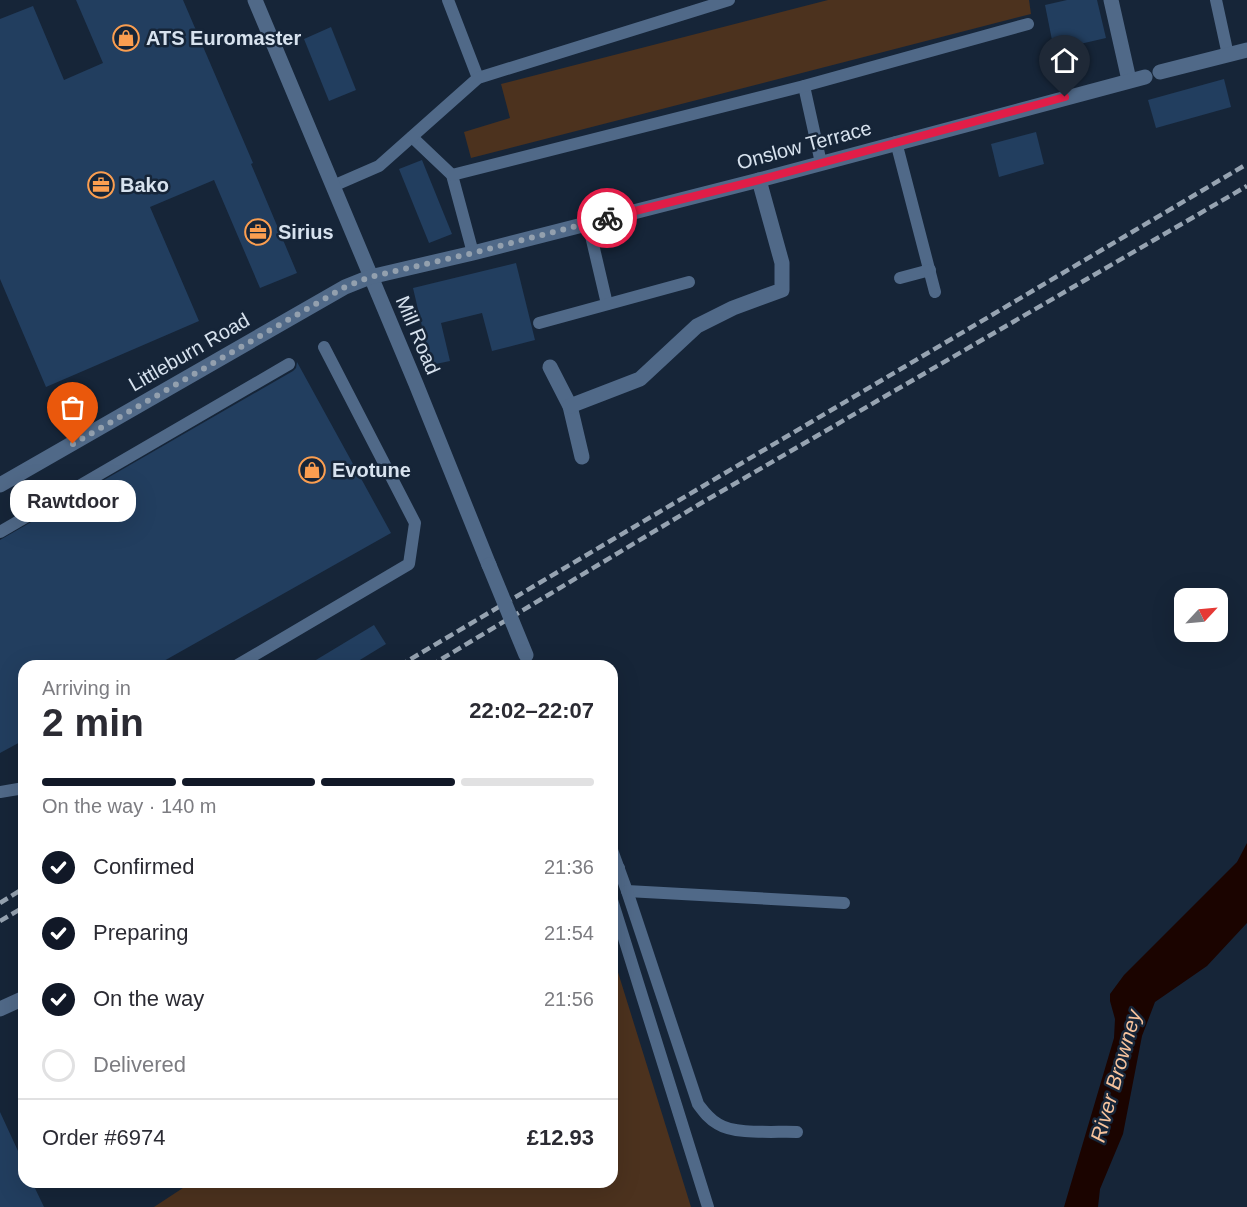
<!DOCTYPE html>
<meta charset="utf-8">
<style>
body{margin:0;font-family:Helvetica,sans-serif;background:#f7f7f7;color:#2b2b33;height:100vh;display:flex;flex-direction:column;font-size:22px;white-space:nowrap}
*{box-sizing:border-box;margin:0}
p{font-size:20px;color:#7c7c81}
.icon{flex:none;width:33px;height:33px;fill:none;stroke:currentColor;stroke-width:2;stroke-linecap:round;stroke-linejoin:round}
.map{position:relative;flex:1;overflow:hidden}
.details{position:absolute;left:18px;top:660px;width:600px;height:528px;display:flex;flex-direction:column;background:#fff;border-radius:18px;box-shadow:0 6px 24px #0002}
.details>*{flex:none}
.needle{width:39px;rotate:64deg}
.buttons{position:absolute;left:1174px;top:588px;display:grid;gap:12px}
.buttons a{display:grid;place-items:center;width:54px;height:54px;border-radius:12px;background:#fff;box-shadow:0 6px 24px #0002;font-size:30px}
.pin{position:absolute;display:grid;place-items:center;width:51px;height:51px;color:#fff;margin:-62px -26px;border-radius:50% 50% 50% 0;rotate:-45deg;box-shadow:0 0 6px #0007}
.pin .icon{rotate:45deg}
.courier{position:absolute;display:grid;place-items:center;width:60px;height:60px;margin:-30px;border:4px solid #e11d48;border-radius:50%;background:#fff;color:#222;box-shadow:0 2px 8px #0007}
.bubble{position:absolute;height:42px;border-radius:18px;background:#fff;box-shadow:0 6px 24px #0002;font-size:20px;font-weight:700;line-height:42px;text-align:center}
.head em{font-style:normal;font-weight:700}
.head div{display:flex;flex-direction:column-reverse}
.head{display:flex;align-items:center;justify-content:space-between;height:102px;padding:0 24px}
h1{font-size:39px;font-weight:700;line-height:45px}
.bar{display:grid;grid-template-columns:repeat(4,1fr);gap:9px 6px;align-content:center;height:72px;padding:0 24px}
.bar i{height:8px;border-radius:4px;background:#e1e1e2}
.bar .selected{background:#111827}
.bar p{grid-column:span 4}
.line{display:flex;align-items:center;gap:15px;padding:0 24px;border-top:2px solid #e1e1e2}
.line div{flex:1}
ol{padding:0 24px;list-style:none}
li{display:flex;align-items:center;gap:18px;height:66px}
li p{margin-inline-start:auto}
li .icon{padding:6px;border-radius:50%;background:#111827;color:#fff;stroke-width:4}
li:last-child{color:#7c7c81}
li i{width:33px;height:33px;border:3px solid #e1e1e2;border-radius:50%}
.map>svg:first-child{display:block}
.green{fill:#4c321e}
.water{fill:#1b0400}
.building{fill:#223e5f}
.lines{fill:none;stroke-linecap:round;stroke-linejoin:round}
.service{stroke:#506988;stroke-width:12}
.minor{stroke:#506988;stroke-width:15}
.rail{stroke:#96a3b1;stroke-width:4.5;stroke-dasharray:9 4.5;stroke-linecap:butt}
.minor-bridge{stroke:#506988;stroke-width:15}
.done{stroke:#93a0ae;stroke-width:6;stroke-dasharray:0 10.8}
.route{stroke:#e11d48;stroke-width:8}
.labels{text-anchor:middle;stroke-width:5;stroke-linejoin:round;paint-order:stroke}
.poi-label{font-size:20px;font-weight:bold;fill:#d7e2ee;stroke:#162538;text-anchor:start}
.street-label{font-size:20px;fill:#d7e2ee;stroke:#162538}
.water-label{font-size:21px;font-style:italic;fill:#f7c39d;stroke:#162538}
</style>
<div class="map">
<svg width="1247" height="1207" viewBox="0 0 1247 1207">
<rect width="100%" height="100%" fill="#162538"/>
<g class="green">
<path d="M 828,0 L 1029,0 L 1031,14 L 471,158 L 464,132 L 510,118 L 501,84 Z"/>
<path d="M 612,953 L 691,1207 L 154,1207 L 192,1182 L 612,1182 Z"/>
</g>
<path class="water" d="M 1247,843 L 1247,923 L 1207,966 L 1155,1002 L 1142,1036 L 1123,1134 L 1100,1189 L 1098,1207 L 1064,1207 L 1114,1038 L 1115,1019 L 1110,1001 L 1110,994 L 1124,975 L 1237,862 Z"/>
<g class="building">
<path d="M 76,0 L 183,0 L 253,163 L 251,164 L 297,273 L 260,288 L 214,180 L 150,207 L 199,321 L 46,387 L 0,279 L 0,19 L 33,6 L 64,80 L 103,63 Z"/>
<path d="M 1067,0 L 1097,0 L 1106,38 L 1054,50 L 1045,5 Z"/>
<path d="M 331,27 L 356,90 L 329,101 L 304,39 Z"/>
<path d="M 1224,79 L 1231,107 L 1156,128 L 1148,100 Z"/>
<path d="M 1036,132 L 1044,164 L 999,177 L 991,144 Z"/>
<path d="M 422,160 L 452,234 L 429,243 L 399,169 Z"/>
<path d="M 516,263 L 535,340 L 492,351 L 482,313 L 441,323 L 450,361 L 431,365 L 413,288 Z"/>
<path d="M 297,362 L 391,533 L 155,666 L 24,666 L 24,740 L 0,753 L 0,540 L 293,371 L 296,368 Z"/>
<path d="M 374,625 L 386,644 L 350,666 L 306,666 Z"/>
<path d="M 0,1112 L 24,1164 L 24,1182 L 32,1182 L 44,1207 L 0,1207 Z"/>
</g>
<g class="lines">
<g class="service">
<path d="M 448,0 L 478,78"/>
<path d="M 1216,0 L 1228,55"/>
<path d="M 804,86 L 821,163"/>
<path d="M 412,137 L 452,175 L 473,253"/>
<path d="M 896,142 L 935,292"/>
<path d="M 452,175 L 804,86 L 1028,24"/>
<path d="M 333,186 L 379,166 L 478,78 L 729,0"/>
<path d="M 588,223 L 607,304"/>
<path d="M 900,278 L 930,270"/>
<path d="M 539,323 L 689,282"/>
<path d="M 0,532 L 289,364"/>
<path d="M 236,666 L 409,564 L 415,523 L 324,347"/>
<path d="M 0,792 L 24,788"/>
<path d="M 612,850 L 627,891 L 844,903"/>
<path d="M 612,882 L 619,868"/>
<path d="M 627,891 L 698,1104 C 704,1112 709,1119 718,1124 C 735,1135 776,1131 797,1132"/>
<path d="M 612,900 L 708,1207"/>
</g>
<g class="minor">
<path d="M 255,0 L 416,384 L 489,565"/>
<path d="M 1111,0 L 1129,80"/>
<path d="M 1160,72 L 1247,50"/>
<path d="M 550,367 L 570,406 L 582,457"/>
<path d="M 570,406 L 640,379 L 697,326 L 733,308 L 782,290 L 782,263 L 759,180"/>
<path d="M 0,485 L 345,287 L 370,277 L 473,253 L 759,180 L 1145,77"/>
<path d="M 0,1009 L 24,998"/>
</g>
<g class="rail">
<path d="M 399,666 L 1247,164"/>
<path d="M 430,666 L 698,505 L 1247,186"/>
<path d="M 0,903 L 24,888"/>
<path d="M 0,921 L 24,907"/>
</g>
<path class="minor-bridge" d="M 489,565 L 526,655"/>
</g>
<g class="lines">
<path class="done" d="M 73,444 L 345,287 L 370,277 L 473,253 L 607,218"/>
<path class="route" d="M 607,218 L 759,180 L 1065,97"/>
</g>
<defs>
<g id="shop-ring" transform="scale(1.35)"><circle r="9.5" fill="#162538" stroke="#fb9e50" stroke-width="1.5"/><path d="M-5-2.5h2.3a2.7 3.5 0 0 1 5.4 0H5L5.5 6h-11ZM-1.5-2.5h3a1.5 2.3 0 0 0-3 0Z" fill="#fb9e50"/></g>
<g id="office-ring" transform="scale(1.35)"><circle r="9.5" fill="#162538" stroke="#fb9e50" stroke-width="1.5"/><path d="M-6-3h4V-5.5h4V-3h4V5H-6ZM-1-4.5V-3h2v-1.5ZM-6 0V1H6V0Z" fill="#fb9e50"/></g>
</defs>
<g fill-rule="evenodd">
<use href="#shop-ring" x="126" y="38"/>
<use href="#office-ring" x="101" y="185"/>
<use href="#office-ring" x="258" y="232"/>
<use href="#shop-ring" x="312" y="470"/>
</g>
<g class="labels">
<g class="poi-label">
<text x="146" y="45">ATS Euromaster</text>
<text x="120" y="192">Bako</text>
<text x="278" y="239">Sirius</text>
<text x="332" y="477">Evotune</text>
</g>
<g class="street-label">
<text transform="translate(804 145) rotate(-15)" y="7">Onslow Terrace</text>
<text transform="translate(418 335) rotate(67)" y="7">Mill Road</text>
<text transform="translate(189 352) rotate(-30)" y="7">Littleburn Road</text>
</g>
<g class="water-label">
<text transform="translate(1116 1076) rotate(-74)" y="7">River Browney</text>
</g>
</g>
</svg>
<div class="buttons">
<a><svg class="needle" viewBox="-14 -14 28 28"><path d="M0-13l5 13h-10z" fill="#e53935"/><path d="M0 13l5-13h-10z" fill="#7c7c81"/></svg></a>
</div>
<div class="pin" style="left:73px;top:444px;background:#ea580c"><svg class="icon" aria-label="bag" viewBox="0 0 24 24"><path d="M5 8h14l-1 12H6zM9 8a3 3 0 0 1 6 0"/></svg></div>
<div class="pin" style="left:1065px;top:97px;background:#1f2937"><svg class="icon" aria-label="home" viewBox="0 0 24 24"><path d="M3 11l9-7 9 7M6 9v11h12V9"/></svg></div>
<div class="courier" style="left:607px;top:218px"><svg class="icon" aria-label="bike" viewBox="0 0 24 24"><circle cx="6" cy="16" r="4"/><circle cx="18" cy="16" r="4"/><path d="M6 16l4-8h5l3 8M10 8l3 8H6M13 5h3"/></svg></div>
<div class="bubble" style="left:10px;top:480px;width:126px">Rawtdoor</div>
<section class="details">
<div class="head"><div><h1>2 min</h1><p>Arriving in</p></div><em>22:02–22:07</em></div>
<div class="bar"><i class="selected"></i><i class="selected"></i><i class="selected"></i><i></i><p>On the way · 140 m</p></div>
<ol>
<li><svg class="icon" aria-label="check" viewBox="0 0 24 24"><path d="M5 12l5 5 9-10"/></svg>Confirmed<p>21:36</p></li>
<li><svg class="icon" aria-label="check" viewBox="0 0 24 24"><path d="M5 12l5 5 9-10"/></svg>Preparing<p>21:54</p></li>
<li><svg class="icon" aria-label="check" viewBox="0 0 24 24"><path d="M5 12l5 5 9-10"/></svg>On the way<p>21:56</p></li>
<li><i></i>Delivered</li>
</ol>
<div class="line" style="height:78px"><div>Order #6974</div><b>£12.93</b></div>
</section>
</div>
